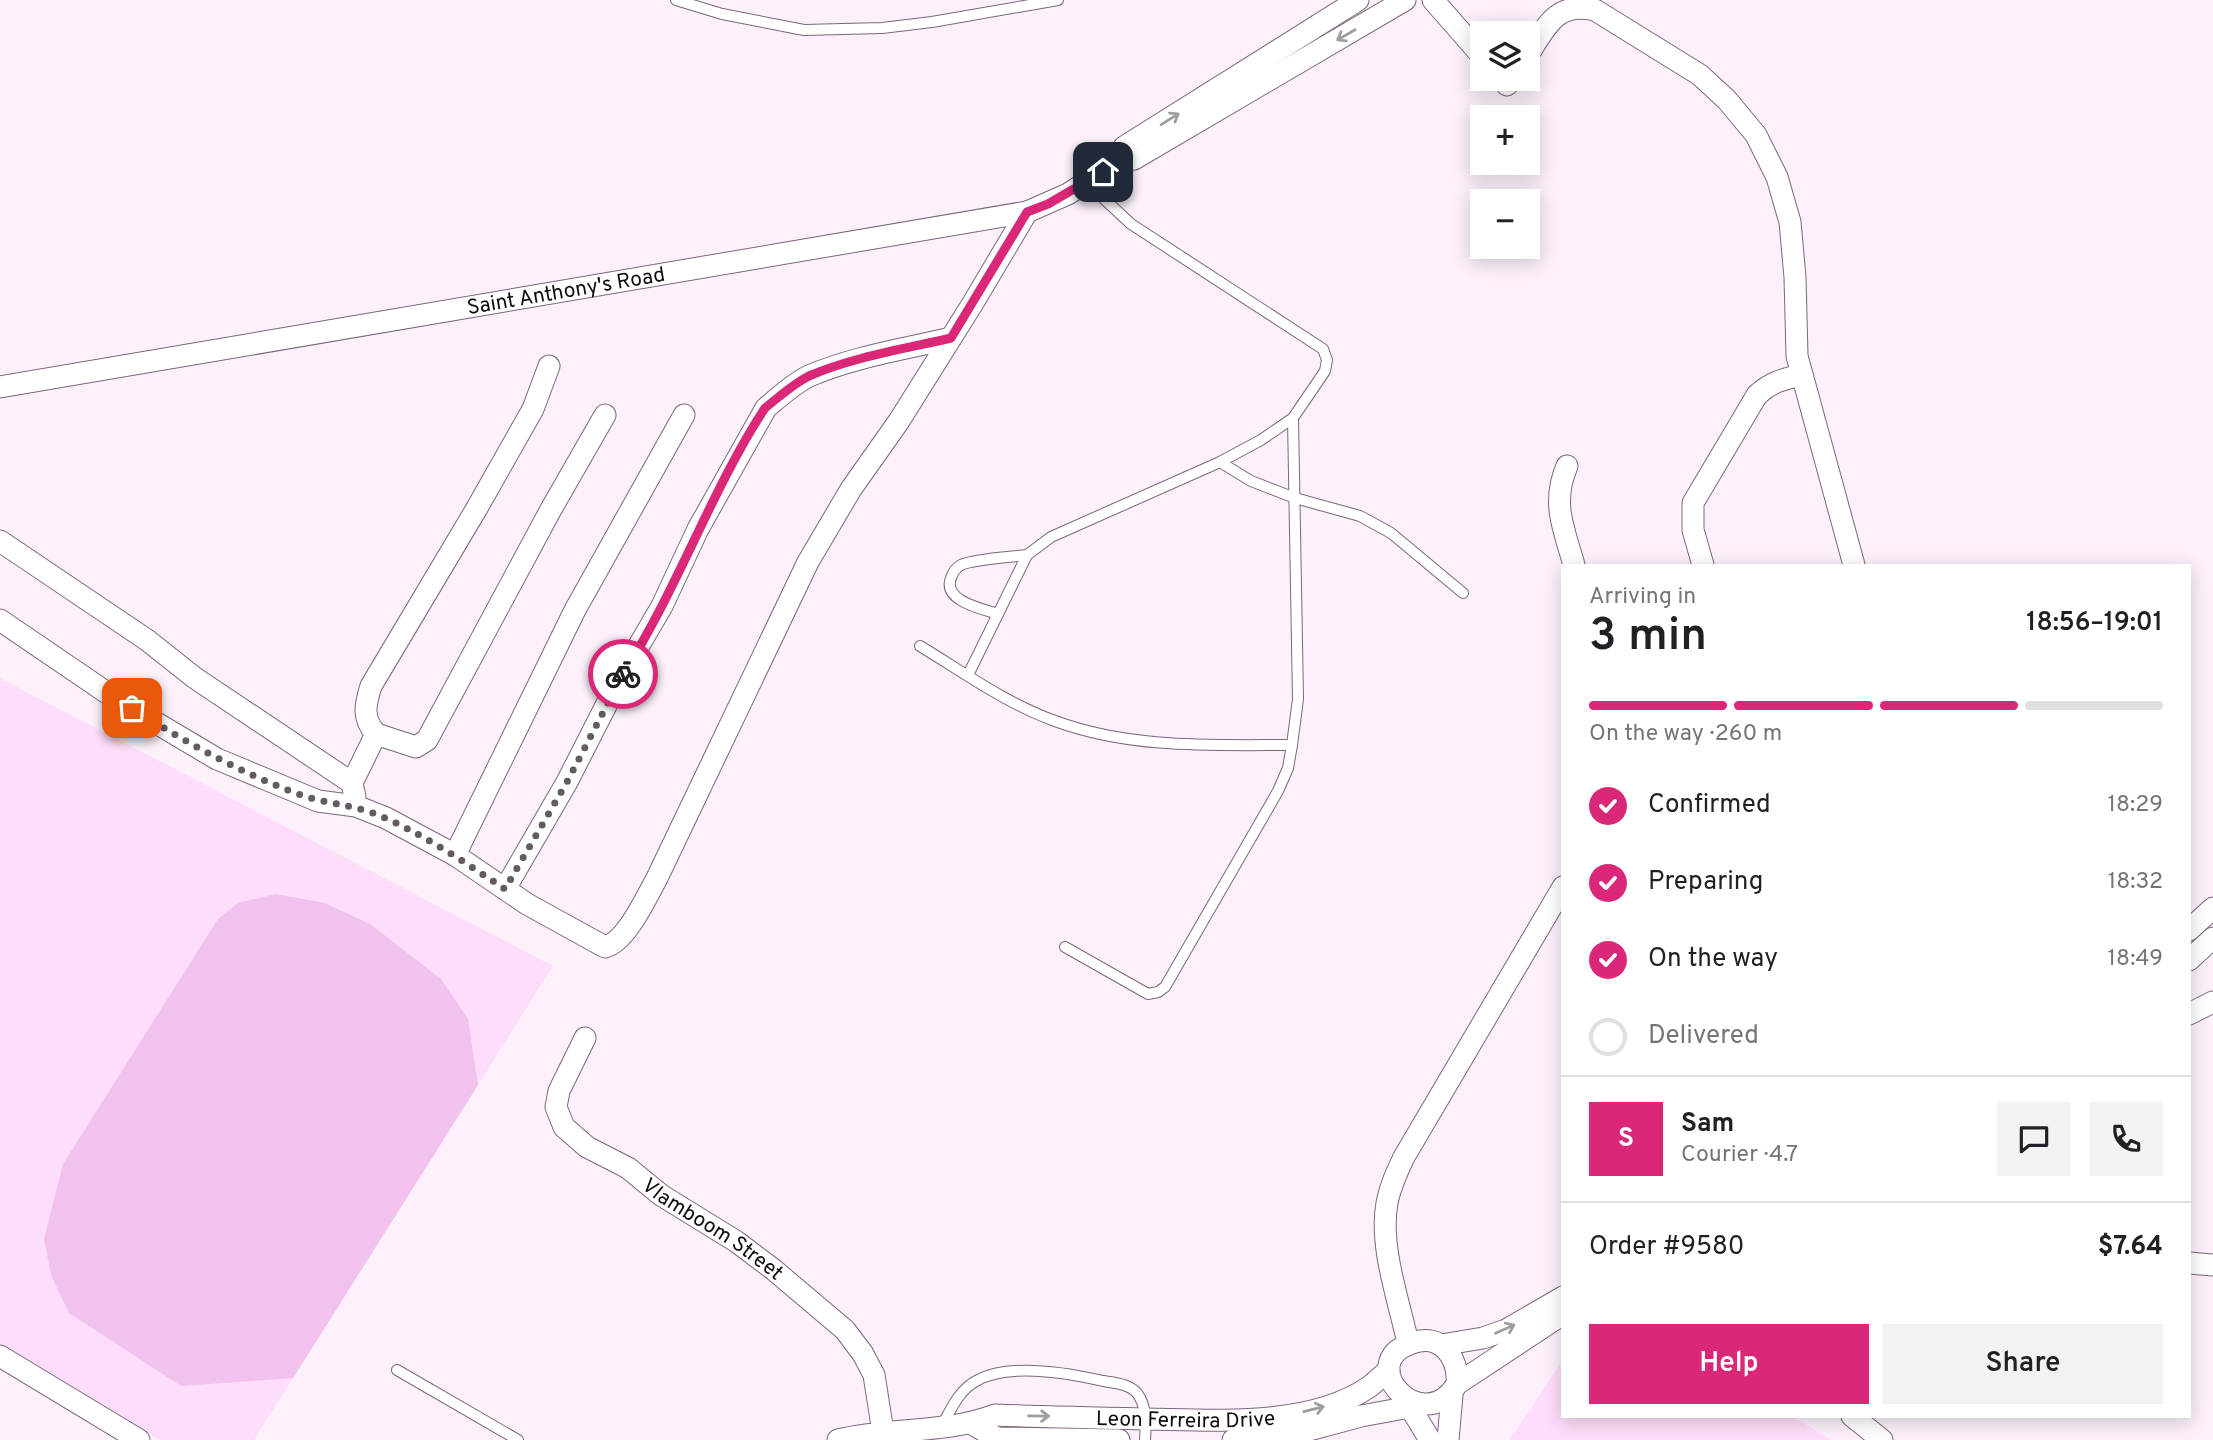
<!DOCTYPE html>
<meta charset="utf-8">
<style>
body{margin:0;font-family:Overpass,sans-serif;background:#f2f2f2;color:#202124;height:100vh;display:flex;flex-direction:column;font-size:26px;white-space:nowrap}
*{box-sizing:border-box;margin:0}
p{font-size:23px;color:#757577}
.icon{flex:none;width:38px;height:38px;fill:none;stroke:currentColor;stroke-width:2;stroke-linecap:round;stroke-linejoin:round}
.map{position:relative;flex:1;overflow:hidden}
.side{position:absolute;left:1561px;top:564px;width:630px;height:854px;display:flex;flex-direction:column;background:#fff;border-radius:0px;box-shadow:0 4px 18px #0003}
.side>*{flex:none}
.controls{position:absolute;left:1470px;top:21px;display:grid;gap:14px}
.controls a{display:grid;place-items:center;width:70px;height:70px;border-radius:0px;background:#fff;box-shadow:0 4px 18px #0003;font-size:35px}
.pin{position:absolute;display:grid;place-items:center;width:60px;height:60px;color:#fff;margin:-30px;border-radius:14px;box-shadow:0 4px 10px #0006}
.courier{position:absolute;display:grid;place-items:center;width:70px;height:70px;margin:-35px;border:5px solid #db2777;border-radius:50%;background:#fff;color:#222;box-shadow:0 2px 9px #0007}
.overview em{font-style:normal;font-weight:600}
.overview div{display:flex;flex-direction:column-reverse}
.overview{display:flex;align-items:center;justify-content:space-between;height:119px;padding:0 28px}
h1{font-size:46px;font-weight:600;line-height:52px}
.bar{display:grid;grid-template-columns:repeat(4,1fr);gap:10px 7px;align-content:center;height:84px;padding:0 28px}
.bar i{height:9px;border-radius:5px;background:#e0e0e0}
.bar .current{background:#db2777}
.bar p{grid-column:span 4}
.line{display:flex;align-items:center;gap:18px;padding:0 28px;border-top:2px solid #e0e0e0}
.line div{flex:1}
.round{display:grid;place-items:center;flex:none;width:74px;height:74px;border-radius:0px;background:#f2f2f2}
ol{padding:0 28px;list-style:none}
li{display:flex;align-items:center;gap:21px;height:77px}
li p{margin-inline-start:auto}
li .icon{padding:7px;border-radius:50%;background:#db2777;color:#fff;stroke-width:4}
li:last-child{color:#757577}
li i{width:38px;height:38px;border:4px solid #e0e0e0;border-radius:50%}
.primary-button{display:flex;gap:14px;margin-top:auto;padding:14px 28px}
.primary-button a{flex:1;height:80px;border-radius:0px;background:#db2777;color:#fff;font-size:28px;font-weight:600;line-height:80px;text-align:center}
.primary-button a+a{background:#f2f2f2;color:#202124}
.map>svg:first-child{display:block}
.built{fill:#feddfa}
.green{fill:#f1c2ed}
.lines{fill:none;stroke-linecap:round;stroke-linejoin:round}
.lane-casing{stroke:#7c667a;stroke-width:12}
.street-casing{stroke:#7c667a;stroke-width:23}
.lane{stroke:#fff;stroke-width:10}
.street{stroke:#fff;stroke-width:21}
.oneway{stroke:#a09c9f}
.done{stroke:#635a62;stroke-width:7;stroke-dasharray:0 12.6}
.route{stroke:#db2777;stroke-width:9}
.labels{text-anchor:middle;stroke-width:5;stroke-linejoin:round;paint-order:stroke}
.street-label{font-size:21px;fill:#110810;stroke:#fcf1fb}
</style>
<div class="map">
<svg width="2213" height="1440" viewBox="0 0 2213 1440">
<rect width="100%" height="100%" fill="#fcf1fb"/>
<g class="built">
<path d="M 0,678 L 553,966 L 254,1440 L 160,1440 L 0,1346 Z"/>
<path d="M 1563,1360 L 1563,1416 L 1792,1416 L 1831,1440 L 1509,1440 Z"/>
</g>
<path class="green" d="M 276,894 L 325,903 L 370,924 L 441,979 L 468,1019 L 478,1085 L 293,1378 L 181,1386 L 69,1313 L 51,1275 L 44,1239 L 63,1164 L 218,919 L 238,903 Z"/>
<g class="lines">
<g class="lane-casing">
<g id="lane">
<path d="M 676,0 L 722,14 L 804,30 L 882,28 L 932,22 L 1058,0"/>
<path d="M 1220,462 L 1251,481 L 1295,498 L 1360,516 L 1391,533 L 1463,593"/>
<path d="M 998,614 C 983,609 942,601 951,578 C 953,572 955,568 961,565 C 973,559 1011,557 1027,555"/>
<path d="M 920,646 C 963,672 1007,704 1055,721 C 1131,749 1212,745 1292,745 L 1298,699 L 1293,418"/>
<path d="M 968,675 L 1027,555 L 1051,537 L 1220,462 L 1261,440 L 1293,418 L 1325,371 L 1327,360 L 1323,349 L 1131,224 L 1087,183"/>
<path d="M 1065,947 L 1148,994 L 1158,992 L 1165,987 L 1278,791 L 1288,768 L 1292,745"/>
<path d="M 397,1370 L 518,1440"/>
<path d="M 941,1427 C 951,1410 958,1391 976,1381 C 1009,1362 1068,1373 1103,1381 C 1115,1383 1129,1384 1137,1393 C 1147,1406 1146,1425 1145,1440"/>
</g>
</g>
<g class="street-casing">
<g id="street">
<path d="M 1433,0 L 1482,56"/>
<path d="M 1528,55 C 1546,27 1556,1 1595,10 L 1700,75 L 1727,100 L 1756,135 L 1777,177 L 1790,222 L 1795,277 L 1797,356 L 1854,565"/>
<path d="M 1502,79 L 1507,85 L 1512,79"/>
<path d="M 1119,161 L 1124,147 L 1358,0"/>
<path id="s1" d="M 0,387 L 1027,212 L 1068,194 L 1119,161 L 1134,159 L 1405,0"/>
<path d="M 1567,466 C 1551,503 1564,529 1574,565"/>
<path d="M 0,541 L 147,640 L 195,678 L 352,783 L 355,797"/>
<path d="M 1703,565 L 1693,530 L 1693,503 L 1757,395 C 1771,382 1783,379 1802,375"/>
<path d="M 0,620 L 116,699 L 217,759 L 318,801 L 356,806 L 386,818 L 455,855 L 527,904 L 605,947 C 626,942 646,898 657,878 L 808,562 L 851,489 L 899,421 L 973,303 L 1027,212"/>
<path d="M 376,734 C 362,718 365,705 371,686 L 477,508 L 533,409 L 549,366"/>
<path d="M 352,783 L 376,734 L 416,747 L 427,740 L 550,511 L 605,415"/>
<path d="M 455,855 L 575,610 L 684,415"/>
<path d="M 505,889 L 567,782 L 621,676 L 662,606 L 698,529 L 766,408 C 779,397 793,384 809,376 C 853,357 904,349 951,338"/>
<path d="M 2189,930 L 2213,908"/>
<path d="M 2189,960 L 2213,938"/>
<path d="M 2189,1014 L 2213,1002"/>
<path id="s2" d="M 585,1038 L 559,1091 L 556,1107 L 564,1127 L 587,1147 L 628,1168 L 661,1195 L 737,1242 L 774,1270 L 845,1330 L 863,1354 L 874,1375 L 883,1432"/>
<path d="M 2189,1263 L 2213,1265"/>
<path d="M 1408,1343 C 1399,1301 1379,1246 1387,1203 C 1390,1186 1397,1172 1404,1157 L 1563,887"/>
<path d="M 1441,1345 L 1483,1338 L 1506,1330 L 1563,1297"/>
<path d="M 0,1356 L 139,1440"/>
<path d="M 1457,1384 C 1459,1358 1441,1332 1412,1343 C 1352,1363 1423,1440 1457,1384 L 1563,1314"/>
<path d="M 1852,1416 L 1882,1440"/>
<path d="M 972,1424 L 997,1438 L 1119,1440"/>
<path id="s3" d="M 838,1440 C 890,1427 946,1434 995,1415 C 1045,1417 1095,1418 1145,1419 C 1214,1420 1309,1428 1369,1387 C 1376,1382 1382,1375 1389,1370"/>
<path d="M 1233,1440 L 1298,1433 L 1361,1416 L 1410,1407 L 1430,1440"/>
<path d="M 1448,1440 L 1452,1395"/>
</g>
</g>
<use href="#lane" class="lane"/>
<use href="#street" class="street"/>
</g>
<defs><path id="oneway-shaft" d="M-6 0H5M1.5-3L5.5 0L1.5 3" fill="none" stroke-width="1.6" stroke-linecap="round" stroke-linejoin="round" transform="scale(1.75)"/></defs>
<g class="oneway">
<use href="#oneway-shaft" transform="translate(1346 35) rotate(150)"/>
<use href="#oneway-shaft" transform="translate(1170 119) rotate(-32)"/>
<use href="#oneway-shaft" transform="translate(1505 1329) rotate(-24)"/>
<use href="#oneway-shaft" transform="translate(1314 1409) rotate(-14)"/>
<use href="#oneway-shaft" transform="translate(1039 1416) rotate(1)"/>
</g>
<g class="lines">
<path class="done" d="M 132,708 C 185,742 239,772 298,794 C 328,805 355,804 385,818 C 428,837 467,864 505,889 L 567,782 L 623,674"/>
<path class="route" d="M 623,674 C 678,589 710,492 765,408 C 779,397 793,384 809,376 C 853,357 904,349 951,338 L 1027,212 L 1048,204 L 1103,172"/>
</g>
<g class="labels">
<g class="street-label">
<text dy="7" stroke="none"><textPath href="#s1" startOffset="574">Saint Anthony's Road</textPath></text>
<text dy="7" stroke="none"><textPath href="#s2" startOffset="278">Vlamboom Street</textPath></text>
<text dy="7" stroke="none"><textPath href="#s3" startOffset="350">Leon Ferreira Drive</textPath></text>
</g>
</g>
</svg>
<div class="controls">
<a><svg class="icon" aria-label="layers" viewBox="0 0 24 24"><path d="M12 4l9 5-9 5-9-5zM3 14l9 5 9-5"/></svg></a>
<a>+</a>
<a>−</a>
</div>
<div class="pin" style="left:132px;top:708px;background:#ea580c"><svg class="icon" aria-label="bag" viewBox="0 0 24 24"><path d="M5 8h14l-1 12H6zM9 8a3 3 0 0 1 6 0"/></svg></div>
<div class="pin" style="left:1103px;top:172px;background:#1f2937"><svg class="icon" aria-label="home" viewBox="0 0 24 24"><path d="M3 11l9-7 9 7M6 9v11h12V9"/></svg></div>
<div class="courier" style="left:623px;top:674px"><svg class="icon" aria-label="bike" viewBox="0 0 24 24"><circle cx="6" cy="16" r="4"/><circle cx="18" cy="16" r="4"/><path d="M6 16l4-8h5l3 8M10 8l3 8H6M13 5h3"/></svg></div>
<section class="side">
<div class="overview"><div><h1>3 min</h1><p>Arriving in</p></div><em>18:56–19:01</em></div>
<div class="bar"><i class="current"></i><i class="current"></i><i class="current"></i><i></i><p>On the way · 260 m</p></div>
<ol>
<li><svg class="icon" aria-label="check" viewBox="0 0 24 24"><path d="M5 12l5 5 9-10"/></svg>Confirmed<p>18:29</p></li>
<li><svg class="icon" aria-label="check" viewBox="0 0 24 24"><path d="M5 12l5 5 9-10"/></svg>Preparing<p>18:32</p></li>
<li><svg class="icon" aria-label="check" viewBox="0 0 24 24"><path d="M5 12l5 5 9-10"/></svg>On the way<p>18:49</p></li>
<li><i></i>Delivered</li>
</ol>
<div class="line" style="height:126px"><b class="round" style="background:#db2777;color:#fff">S</b><div><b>Sam</b><p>Courier · 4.7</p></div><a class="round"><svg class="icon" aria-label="chat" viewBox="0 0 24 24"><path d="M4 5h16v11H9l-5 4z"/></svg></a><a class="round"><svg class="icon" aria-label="phone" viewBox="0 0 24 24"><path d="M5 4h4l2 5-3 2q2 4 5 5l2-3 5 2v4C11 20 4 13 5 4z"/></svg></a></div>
<div class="line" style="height:91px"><div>Order #9580</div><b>$7.64</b></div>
<div class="primary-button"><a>Help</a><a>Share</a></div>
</section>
</div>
